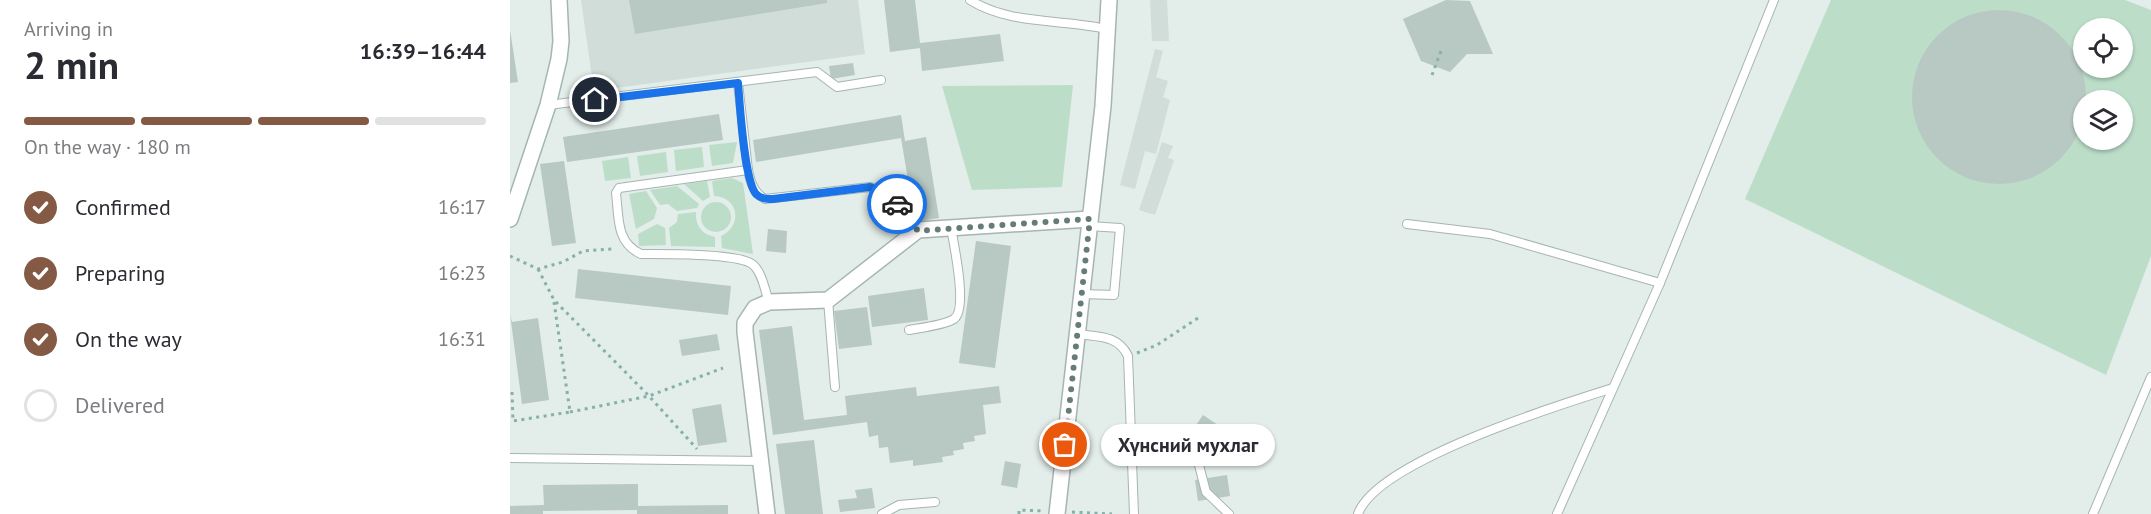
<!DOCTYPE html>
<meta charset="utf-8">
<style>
body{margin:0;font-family:"PT Sans",sans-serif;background:#f2f2f3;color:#2b2b33;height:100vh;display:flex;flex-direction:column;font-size:22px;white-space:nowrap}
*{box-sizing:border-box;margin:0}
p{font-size:20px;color:#7c7c81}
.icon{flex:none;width:33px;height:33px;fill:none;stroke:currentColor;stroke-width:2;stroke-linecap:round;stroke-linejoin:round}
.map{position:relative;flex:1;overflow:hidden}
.details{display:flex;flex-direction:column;background:#fff;width:510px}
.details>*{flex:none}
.controls{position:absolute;left:1563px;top:18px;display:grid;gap:12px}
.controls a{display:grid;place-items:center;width:60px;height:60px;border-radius:50%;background:#fff;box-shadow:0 2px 4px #0004;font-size:30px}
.pin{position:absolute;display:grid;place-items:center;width:51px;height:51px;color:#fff;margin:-26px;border:3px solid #fff;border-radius:50%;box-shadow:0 2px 6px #0007}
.courier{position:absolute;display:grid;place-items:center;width:60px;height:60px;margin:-30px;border:4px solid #1a73e8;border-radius:50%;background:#fff;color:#222;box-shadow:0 2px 8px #0007}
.bubble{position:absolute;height:42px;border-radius:21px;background:#fff;box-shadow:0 2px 4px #0004;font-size:20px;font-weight:600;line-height:42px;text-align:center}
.overview em{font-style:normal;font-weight:600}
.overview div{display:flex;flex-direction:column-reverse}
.overview{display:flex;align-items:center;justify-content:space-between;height:102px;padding:0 24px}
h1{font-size:39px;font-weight:600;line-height:45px}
.bar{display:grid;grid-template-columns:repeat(4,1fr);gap:9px 6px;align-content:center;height:72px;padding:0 24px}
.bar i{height:8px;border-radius:4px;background:#e1e1e2}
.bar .selected{background:#855a45}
.bar p{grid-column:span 4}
ol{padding:0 24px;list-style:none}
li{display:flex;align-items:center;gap:18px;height:66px}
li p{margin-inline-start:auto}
li .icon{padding:6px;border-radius:50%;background:#855a45;color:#fff;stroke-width:4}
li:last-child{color:#7c7c81}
li i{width:33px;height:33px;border:3px solid #e1e1e2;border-radius:50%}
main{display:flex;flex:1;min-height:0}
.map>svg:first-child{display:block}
.built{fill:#d1ddd9}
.green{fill:#bcdec9;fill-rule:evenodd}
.building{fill:#b8c8c3}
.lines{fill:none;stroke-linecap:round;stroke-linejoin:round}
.lane-casing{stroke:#a6b5b2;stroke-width:10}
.street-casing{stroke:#a6b5b2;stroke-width:18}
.path{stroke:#84b1a8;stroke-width:3;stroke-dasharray:3 4.5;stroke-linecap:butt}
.lane{stroke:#fff;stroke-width:8}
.street{stroke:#fff;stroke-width:15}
.done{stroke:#667c78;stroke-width:6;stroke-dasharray:0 10.8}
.route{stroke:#1a73e8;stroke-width:8}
</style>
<main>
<section class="details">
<div class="overview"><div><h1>2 min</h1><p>Arriving in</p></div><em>16:39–16:44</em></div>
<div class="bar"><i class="selected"></i><i class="selected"></i><i class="selected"></i><i></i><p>On the way · 180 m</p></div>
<ol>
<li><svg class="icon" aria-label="check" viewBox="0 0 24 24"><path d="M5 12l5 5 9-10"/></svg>Confirmed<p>16:17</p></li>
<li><svg class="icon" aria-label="check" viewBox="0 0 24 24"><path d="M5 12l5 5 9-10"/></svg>Preparing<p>16:23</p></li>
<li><svg class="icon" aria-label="check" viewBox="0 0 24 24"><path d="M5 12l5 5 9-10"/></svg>On the way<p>16:31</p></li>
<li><i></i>Delivered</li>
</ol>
</section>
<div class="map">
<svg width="1641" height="514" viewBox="0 0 1641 514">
<rect width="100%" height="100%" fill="#e3edea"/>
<g class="built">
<path d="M 71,0 L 348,0 L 355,54 L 84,91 Z"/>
<path d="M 640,0 L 657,0 L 659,41 L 642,41 Z"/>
<path d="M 645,49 L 653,51 L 646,77 L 658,81 L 653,97 L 660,100 L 646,154 L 635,151 L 625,189 L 610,185 Z"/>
<path d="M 652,142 L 663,146 L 658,158 L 664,160 L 645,215 L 629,210 Z"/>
</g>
<g class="green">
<path d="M 1321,0 L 1615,0 L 1641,10 L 1641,256 L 1596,375 L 1235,199 ZM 1574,28 L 1612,28 L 1612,68 L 1574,68 ZM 1574,100 L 1612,100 L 1612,140 L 1574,140 Z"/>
<path d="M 563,85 L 552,187 L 462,190 L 432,86 Z"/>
<path d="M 227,142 L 223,163 L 202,166 L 199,145 Z"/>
<path d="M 192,147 L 194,167 L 166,171 L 164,150 Z"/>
<path d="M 156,152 L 158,172 L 130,176 L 127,156 Z"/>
<path d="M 118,157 L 121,178 L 95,181 L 92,161 Z"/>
<path d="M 222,178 L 233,183 L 243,254 L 212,248 L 211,236 C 233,226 229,197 204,196 L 202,181 Z"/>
<path d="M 197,181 L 200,197 L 193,201 L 174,184 Z"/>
<path d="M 167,186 L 189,204 L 187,208 L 167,211 L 158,204 L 150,205 L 140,190 Z"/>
<path d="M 136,191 L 147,208 L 144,219 L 126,229 L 119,194 Z"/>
<circle cx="206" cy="217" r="15"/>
<path d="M 186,212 C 185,225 191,234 205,237 L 205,247 L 161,246 L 159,228 L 167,222 L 168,214 Z"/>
<path d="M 147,224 L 155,228 L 156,245 L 129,246 L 128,234 Z"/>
</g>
<g class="building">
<path d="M 119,0 L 317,0 L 317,3 L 125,34 Z"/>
<path d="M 374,0 L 405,0 L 410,43 L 490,34 L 494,61 L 412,71 L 410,48 L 380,52 Z"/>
<path d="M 936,0 L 960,1 L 983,54 L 957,54 L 940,72 L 911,61 L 893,19 Z"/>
<circle cx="1489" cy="97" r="87"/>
<path d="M 0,30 L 8,82 L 0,83 Z"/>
<path d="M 343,63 L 345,75 L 321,79 L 319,66 Z"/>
<path d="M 209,114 L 213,140 L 57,162 L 53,137 Z"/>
<path d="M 391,115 L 395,141 L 416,137 L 429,218 L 405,222 L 391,138 L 246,162 L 243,140 Z"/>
<path d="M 54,161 L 66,243 L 42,246 L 30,164 Z"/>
<path d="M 258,229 L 277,231 L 276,253 L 256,251 Z"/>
<path d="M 466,241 L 501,246 L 485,368 L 449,363 Z"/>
<path d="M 68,269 L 221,286 L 218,315 L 65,298 Z"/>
<path d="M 414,288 L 418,320 L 362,327 L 358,296 Z"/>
<path d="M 357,307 L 362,345 L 329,349 L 324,311 Z"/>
<path d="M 0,314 L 2,322 L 28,318 L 39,400 L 12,404 Z"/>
<path d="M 282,326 L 294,420 L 337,415 L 335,396 L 406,387 L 407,396 L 489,386 L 491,403 L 473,405 L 476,434 L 464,436 L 465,441 L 453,443 L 454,449 L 443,451 L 444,455 L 432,457 L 433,462 L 403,466 L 403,460 L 380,463 L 378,447 L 369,448 L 368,435 L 359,437 L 357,422 L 263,435 L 249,330 Z"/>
<path d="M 207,334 L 210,350 L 172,356 L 169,340 Z"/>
<path d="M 211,404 L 217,442 L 188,446 L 182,409 Z"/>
<path d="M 693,415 L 723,435 L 713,451 L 688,434 L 684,428 Z"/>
<path d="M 304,440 L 313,514 L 275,514 L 266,444 Z"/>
<path d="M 495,461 L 511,464 L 507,488 L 491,485 Z"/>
<path d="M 717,475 L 720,496 L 688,501 L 685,480 Z"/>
<path d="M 128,484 L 128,506 L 218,505 L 218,514 L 127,514 L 127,510 L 33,511 L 33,514 L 0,514 L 0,506 L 34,505 L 33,485 Z"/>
<path d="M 362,488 L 365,508 L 330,512 L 328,500 L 347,498 L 345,490 Z"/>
</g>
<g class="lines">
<g class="lane-casing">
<g id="lane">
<path d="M 460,0 C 500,25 552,19 597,29"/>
<path d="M 228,83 L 238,170"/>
<path d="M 38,105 L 307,72 L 327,87 L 371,80"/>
<path d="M 897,224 L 980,234 L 1150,283"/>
<path d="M 572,294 L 604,295 L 610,228 L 579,226"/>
<path d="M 318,300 L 325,387"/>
<path d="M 259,302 C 255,291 252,271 242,264 C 227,253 153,254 131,254 C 106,243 109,218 106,193 L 109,188 L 238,170 C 241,183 243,192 255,199 L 360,187 C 383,196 394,212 408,230"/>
<path d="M 399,330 C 410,328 435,325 444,319 C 458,309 444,245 441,228"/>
<path d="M 568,334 C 589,337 608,335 618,356 L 624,514"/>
<path d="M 621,430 L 669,430 L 683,442 L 696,492 L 719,514"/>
<path d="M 0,458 L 251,461"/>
<path d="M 372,514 L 389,505 L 425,502"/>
<path d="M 848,514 C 867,461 1049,405 1103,388"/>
<path d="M 1047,514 L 1150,283 L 1264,0"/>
<path d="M 1583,514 L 1641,377"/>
</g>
</g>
<g class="street-casing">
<g id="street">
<path d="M 0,219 L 38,105 L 49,59 L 51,41 L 49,0"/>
<path d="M 257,514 L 235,332 L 235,323 L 245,308 L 259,302 L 318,300 L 408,230 L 580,219"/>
<path d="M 547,514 L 593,106 L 599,0"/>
</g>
</g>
<g class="path">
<path d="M 922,75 L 931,51"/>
<path d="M 0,256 L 28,269 L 53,262 L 73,251 L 103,249"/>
<path d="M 28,269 L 44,300 L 139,396 L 187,449"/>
<path d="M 627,353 L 647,345 L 688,318"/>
<path d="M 2,392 L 3,421 L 60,412 L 44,302"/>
<path d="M 60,412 L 139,396 L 213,368"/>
<path d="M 562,512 L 602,514"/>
<path d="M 509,514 L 509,510 L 535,511"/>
</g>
<use href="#lane" class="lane"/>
<use href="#street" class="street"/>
</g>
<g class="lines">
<path class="done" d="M 387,204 L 408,231 L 580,219 L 555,445"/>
<path class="route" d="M 85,100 L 228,83 C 230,105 234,180 246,194 C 251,199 256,199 263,199 L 360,187 L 374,193 L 387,204"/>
</g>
</svg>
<div class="controls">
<a><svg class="icon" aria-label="locate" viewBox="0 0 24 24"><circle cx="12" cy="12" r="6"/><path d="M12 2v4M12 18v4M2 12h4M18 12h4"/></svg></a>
<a><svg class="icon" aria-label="layers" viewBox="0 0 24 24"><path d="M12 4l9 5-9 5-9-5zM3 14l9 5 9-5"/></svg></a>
</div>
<div class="pin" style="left:555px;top:445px;background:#ea580c"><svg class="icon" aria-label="bag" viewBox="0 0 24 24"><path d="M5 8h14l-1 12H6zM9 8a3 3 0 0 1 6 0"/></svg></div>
<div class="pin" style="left:85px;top:100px;background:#1f2937"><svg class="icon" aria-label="home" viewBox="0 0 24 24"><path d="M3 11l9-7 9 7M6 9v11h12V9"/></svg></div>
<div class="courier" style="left:387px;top:204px"><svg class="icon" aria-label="car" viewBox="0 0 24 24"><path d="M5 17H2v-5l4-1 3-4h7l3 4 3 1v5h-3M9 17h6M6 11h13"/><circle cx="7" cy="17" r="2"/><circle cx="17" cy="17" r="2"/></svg></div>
<div class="bubble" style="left:591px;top:424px;width:174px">Хүнсний мухлаг</div>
</div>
</main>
